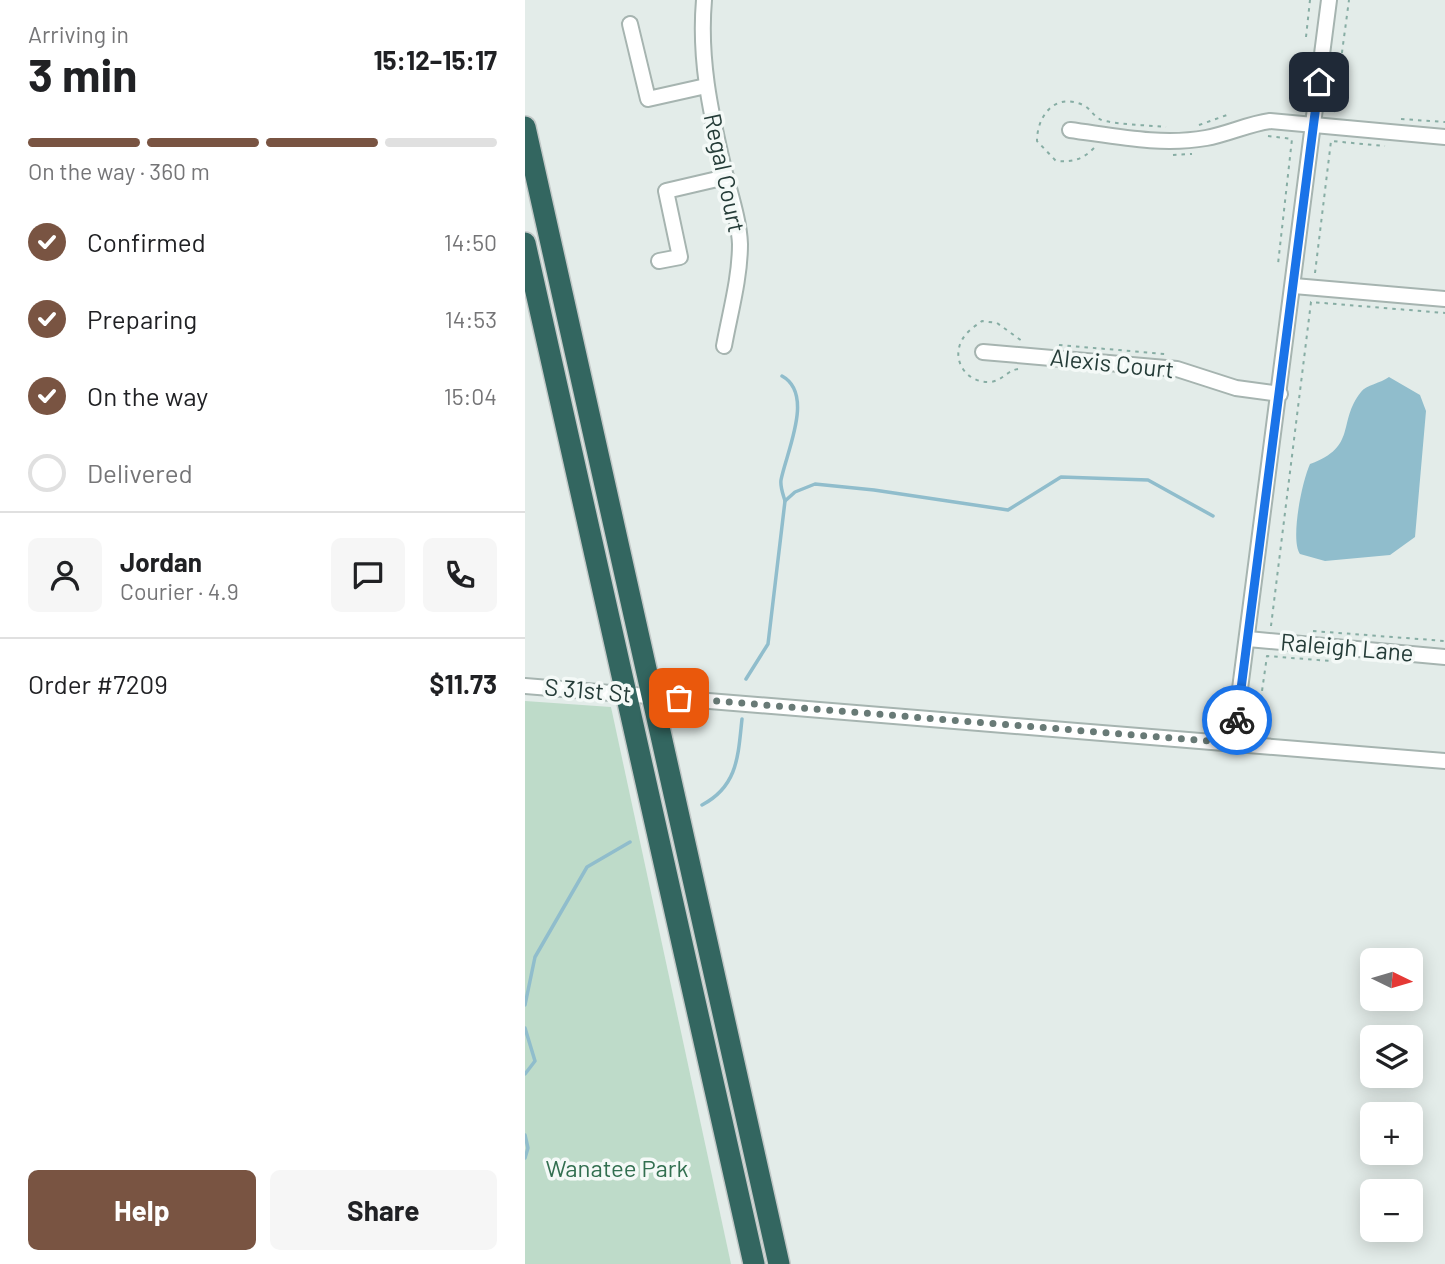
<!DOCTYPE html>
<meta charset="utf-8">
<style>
body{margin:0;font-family:Barlow,sans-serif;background:#f6f6f6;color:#202124;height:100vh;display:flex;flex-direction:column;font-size:26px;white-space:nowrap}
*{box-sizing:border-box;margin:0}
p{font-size:23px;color:#757577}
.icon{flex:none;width:38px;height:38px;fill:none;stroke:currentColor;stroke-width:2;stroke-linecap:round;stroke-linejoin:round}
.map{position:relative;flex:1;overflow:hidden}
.panel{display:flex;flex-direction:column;background:#fff;width:525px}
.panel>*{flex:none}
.needle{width:46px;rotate:95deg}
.controls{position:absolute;left:835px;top:948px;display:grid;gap:14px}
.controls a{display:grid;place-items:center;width:63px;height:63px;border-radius:10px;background:#fff;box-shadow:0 4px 18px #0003;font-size:35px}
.pin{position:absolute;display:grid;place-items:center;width:60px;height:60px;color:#fff;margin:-30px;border-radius:14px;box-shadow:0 4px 10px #0006}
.courier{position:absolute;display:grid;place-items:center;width:70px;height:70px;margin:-35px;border:5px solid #1a73e8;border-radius:50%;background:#fff;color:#222;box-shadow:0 2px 9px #0007}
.summary em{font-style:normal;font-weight:700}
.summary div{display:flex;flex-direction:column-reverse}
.summary{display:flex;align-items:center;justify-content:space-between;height:119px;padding:0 28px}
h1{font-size:46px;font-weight:700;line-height:52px}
.bar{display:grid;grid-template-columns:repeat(4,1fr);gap:10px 7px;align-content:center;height:84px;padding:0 28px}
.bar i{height:9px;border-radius:5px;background:#e0e0e0}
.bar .selected{background:#795442}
.bar p{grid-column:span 4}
.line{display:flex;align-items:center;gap:18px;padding:0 28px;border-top:2px solid #e0e0e0}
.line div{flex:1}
.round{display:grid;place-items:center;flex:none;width:74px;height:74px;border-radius:10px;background:#f6f6f6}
ol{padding:0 28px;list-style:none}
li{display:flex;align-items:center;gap:21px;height:77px}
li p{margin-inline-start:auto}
li .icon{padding:7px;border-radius:50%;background:#795442;color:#fff;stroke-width:4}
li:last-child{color:#757577}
li i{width:38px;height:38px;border:4px solid #e0e0e0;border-radius:50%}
.button{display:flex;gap:14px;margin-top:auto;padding:14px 28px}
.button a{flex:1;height:80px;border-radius:10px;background:#795442;color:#fff;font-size:28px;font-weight:700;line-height:80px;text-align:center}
.button a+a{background:#f6f6f6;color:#202124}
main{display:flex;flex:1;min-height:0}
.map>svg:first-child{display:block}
.green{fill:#bedbc9}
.water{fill:#90bdcc}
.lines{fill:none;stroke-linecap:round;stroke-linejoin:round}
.stream{stroke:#90bdcc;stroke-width:3.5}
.minor-casing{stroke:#a6b4b0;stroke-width:18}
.highway-casing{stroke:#c2c8c7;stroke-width:24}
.path{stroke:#87ada4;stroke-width:2;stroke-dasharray:3.5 5;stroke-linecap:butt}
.minor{stroke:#fff;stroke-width:14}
.highway{stroke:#336660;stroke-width:21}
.done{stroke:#687a76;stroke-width:7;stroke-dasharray:0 12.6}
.route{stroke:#1a73e8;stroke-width:9}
.labels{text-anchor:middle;stroke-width:7;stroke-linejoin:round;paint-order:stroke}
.street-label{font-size:24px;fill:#253c38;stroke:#f4f9f7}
.park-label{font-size:24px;fill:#326f50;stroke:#f4f9f7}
</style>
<main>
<section class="panel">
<div class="summary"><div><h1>3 min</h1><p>Arriving in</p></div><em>15:12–15:17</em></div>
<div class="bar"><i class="selected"></i><i class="selected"></i><i class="selected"></i><i></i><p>On the way · 360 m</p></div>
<ol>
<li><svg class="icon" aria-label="check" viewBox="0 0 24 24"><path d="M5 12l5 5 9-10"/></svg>Confirmed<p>14:50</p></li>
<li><svg class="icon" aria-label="check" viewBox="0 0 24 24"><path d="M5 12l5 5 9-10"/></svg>Preparing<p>14:53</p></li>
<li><svg class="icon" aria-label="check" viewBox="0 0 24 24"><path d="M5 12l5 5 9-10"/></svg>On the way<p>15:04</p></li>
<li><i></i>Delivered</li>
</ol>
<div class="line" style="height:126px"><a class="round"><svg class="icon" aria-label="person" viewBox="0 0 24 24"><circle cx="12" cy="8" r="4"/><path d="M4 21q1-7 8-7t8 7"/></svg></a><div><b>Jordan</b><p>Courier · 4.9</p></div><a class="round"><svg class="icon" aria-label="chat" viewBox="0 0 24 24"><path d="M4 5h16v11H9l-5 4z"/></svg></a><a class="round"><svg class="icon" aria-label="phone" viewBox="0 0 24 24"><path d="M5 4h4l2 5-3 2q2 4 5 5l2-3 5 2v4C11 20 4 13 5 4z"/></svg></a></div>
<div class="line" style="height:91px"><div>Order #7209</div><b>$11.73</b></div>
<div class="button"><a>Help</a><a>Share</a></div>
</section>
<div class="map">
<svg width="920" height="1264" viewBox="0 0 920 1264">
<rect width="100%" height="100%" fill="#e3ece9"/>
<path class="green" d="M 0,701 L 86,707 L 206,1264 L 0,1264 Z"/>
<path class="water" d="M 864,377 L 895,395 L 901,411 L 890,537 L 865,555 L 800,561 L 775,554 C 765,540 777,481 785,464 C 833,447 812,422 836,392 C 841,385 856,383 864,377 Z"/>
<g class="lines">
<g class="stream">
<path d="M 260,501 L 270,492 L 290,484 L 349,490 L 483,510 L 536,477 L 623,480 L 688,516"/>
<path d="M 221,679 L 243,644 L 260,501 C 258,494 255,487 256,480 C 261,453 290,394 257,376"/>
<path d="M 177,805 C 213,786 213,756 217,719"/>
<path d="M 0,1005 L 10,957 L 62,867 L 105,842"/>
<path d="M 0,1028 L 10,1061 L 0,1074"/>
<path d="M 0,1135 L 3,1148 L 0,1158"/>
</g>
<g class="minor-casing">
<g id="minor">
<path d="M 179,0 C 174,58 185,110 198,165 C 204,191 214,218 215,244 C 215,278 205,313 199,346"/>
<path d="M 105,24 L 123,99 L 181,86"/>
<path d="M 545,130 C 590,136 636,146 681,138 C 703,134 723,124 745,121 L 920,137"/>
<path d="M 134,261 L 155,257 L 141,191 L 201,177"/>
<path d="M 769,286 L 920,299"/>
<path d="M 458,352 L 652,369 L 711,388 L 755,394"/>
<path d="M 723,639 L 920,657"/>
<path d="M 0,686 L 920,761"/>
<path d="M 708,743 L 804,0"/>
</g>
</g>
<g class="highway-casing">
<g id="highway">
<path d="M 0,127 L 254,1264"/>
<path d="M 0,243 L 229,1264"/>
</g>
</g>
<g class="path">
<path d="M 781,37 L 785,0"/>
<path d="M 809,112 L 824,0"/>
<path d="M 876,119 L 920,122"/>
<path d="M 674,125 L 702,115"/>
<path d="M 743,136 L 767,139 L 753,264"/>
<path d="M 569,148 C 557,160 548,162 531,161 L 512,141 C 512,116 530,92 558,105 C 567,109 569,119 580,121 C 599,125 621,125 641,127"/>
<path d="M 648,155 L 667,154"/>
<path d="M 790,273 L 806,141 L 860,146"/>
<path d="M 534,345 L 640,354"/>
<path d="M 493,369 C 481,371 477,382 463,382 C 441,382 426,360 437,340 C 441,332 450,326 457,321 L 472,323 L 497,341"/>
<path d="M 746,626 L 786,302 L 920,313"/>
<path d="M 788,631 L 920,641"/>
<path d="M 731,733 L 742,656 L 806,661"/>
</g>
<use href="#minor" class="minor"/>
<use href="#highway" class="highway"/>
</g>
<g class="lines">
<path class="done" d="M 154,698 L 708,743 L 712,720"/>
<path class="route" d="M 712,720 L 794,82"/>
</g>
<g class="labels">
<g class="street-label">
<text transform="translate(199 173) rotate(78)" y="8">Regal Court</text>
<text transform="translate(587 364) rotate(6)" y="8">Alexis Court</text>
<text transform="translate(822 648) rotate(5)" y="8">Raleigh Lane</text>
<text transform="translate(63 691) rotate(5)" y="8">S 31st St</text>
</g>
<g class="park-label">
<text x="92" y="1177">Wanatee Park</text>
</g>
</g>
</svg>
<div class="controls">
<a><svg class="needle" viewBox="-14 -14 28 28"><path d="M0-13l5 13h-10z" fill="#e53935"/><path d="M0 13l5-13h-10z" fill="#757577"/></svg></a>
<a><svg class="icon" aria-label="layers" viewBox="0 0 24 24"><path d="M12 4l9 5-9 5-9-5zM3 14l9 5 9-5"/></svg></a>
<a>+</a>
<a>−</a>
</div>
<div class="pin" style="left:154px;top:698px;background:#ea580c"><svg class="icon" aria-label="bag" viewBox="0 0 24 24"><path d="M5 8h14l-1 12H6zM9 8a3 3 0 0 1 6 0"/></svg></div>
<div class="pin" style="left:794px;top:82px;background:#1f2937"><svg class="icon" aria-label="home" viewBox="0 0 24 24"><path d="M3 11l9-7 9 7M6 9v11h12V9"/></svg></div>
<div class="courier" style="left:712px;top:720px"><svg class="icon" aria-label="bike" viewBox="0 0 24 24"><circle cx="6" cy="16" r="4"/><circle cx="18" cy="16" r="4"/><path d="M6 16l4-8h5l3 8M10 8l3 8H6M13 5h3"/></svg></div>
</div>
</main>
